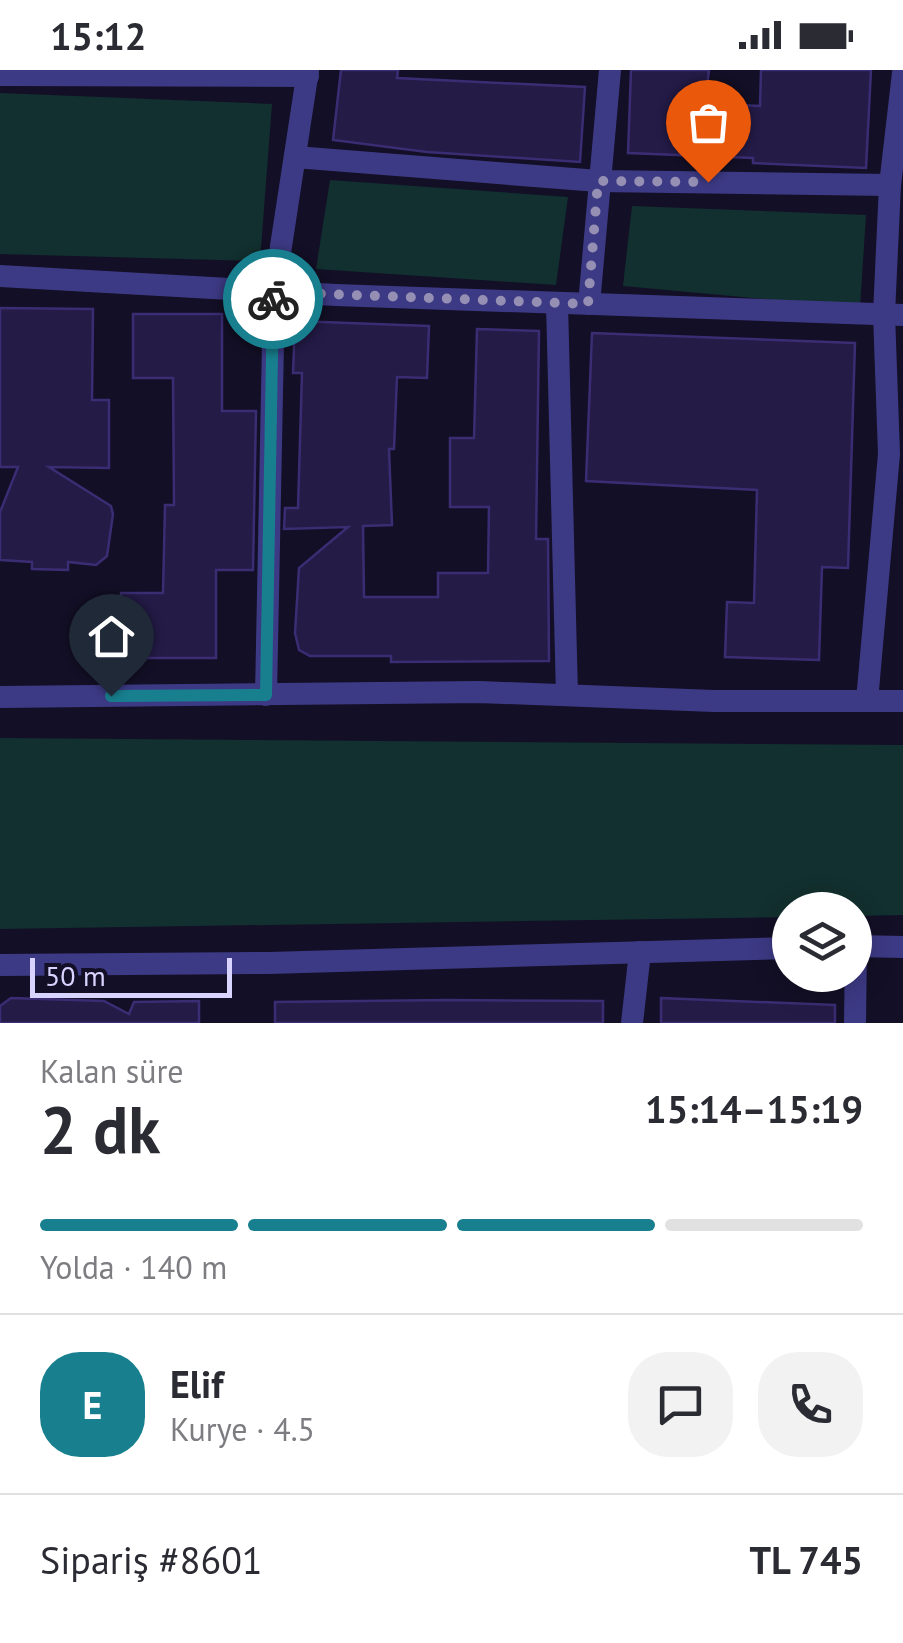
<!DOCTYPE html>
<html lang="tr">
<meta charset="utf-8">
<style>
body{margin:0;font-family:"PT Sans",sans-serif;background:#f2f2f3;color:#2b2b33;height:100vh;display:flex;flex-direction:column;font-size:38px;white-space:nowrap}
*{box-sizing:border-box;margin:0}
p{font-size:32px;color:#7c7c81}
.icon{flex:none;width:55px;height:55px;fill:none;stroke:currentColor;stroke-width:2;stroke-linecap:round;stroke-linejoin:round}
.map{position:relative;height:953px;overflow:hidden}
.details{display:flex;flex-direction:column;background:#fff;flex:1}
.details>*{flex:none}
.buttons{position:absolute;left:772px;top:822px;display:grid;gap:20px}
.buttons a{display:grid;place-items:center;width:100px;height:100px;border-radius:50%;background:#fff;box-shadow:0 5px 25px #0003;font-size:50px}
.scale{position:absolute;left:30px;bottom:25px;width:202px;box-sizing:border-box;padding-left:10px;border:5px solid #d9d4ff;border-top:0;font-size:28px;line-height:35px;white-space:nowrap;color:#d9d4ff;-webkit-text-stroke:8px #130f26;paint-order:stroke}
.pin{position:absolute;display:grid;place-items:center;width:85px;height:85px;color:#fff;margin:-102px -42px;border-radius:50% 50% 50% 0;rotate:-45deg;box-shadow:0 0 10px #0007}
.pin .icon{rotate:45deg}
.courier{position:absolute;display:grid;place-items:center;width:100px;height:100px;margin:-50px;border:8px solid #187f8f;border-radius:50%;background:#fff;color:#222;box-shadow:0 2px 12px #0007}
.summary em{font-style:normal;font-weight:600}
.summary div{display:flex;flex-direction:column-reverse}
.summary{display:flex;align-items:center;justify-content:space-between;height:170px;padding:0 40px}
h1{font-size:65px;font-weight:600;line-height:75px}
.bar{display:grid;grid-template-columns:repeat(4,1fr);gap:15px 10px;align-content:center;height:120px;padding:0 40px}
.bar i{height:12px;border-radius:8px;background:#e1e1e2}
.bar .active{background:#187f8f}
.bar p{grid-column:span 4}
.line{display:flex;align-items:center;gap:25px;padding:0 40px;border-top:2px solid #e1e1e2}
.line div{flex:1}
.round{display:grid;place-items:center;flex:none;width:105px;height:105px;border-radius:40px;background:#f2f2f3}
.status{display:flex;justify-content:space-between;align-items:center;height:70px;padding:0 50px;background:#fff;direction:ltr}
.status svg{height:28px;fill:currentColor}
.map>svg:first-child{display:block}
.green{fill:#12302f}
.building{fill:#241b47;stroke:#3b2d73;stroke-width:2.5}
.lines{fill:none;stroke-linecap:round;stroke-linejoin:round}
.street{stroke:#3d3a85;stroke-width:22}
.done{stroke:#948fb3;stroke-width:10;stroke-dasharray:0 18}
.route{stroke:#187f8f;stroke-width:12}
</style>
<div class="status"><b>15:12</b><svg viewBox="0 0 49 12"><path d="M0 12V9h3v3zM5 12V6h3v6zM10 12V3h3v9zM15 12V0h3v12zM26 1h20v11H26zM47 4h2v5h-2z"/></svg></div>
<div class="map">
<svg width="903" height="953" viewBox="0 0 903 953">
<rect width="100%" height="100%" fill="#130f26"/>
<g class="green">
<path d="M 0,23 L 272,34 L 260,191 L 0,184 Z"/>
<path d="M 330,110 L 568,127 L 556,215 L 316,199 Z"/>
<path d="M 632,136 L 866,145 L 860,238 L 623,216 Z"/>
<path d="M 0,668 L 903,675 L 903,845 L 855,846 L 855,840 L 790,840 L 790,847 L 0,859 Z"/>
</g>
<g class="building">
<path d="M 341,0 L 398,0 L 397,8 L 585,17 L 580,92 L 427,82 L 333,70 Z"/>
<path d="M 631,0 L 709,0 L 706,24 L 718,24 L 718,34 L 760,36 L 761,0 L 871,0 L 866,98 L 753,93 L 753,88 L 628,83 Z"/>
<path d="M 0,238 L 93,239 L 92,330 L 109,330 L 109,398 L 49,397 L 111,436 L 113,444 L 107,486 L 96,495 L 68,492 L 68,500 L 32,499 L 32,492 L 0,490 L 0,442 L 18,397 L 0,397 Z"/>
<path d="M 133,244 L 222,244 L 222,341 L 256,341 L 253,500 L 216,500 L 216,588 L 121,588 L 121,523 L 163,523 L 165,435 L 174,435 L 173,308 L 133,308 Z"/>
<path d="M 295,251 L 429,256 L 427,308 L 397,307 L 394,379 L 389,379 L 392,455 L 363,456 L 364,527 L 438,527 L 438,503 L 488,503 L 489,437 L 450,437 L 450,368 L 474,368 L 477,259 L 539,261 L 536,469 L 548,469 L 549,591 L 391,592 L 391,586 L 310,586 L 299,580 L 295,563 L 299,498 L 348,457 L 284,459 L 285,438 L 298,438 L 302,303 L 293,303 Z"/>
<path d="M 592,263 L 855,273 L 848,498 L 822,497 L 819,590 L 725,587 L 727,532 L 754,533 L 757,420 L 586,411 Z"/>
<path d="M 11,928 L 104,931 L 129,944 L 134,932 L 199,931 L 199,953 L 0,953 L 0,936 Z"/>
<path d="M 661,928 L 835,935 L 835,953 L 661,953 Z"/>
<path d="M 446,930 L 603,931 L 603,953 L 275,953 L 275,932 Z"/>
</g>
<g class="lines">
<g class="street">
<path d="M 0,5 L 308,6"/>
<path d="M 295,87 L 598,111 L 890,115"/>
<path d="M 0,206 L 336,225 L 903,245"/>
<path d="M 557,234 L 567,625"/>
<path d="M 589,234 L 610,0"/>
<path d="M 266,625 L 274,222 L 308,0"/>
<path d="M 0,627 L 479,622 L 714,631 L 903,631"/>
<path d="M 867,631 L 889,384 L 884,244 L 890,115 L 903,3"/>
<path d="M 855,876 L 903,877"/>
<path d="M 0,895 L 269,893 L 790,878"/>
<path d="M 632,953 L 640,882"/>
<path d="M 855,953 L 856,875"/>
</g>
</g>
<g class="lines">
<path class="done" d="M 273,229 L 274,222 L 588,234 L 598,111 L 708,112"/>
<path class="route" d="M 111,626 L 266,625 L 273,229"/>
</g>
</svg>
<div class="buttons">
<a><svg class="icon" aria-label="layers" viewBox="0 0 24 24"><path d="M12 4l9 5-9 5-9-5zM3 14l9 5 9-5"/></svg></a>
</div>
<div class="scale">50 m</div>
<div class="pin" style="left:708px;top:112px;background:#ea580c"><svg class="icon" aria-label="bag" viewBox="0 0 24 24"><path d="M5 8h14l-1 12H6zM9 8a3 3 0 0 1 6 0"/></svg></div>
<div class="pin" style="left:111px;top:626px;background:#1f2937"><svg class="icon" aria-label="home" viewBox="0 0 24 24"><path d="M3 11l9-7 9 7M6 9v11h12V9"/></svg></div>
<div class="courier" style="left:273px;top:229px"><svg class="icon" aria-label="bike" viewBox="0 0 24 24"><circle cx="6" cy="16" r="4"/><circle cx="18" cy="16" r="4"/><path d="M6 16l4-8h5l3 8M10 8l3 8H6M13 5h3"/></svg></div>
</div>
<section class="details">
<div class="summary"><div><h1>2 dk</h1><p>Kalan süre</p></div><em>15:14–15:19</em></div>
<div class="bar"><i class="active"></i><i class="active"></i><i class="active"></i><i></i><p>Yolda · 140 m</p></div>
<div class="line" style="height:180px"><b class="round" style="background:#187f8f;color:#fff">E</b><div><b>Elif</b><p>Kurye · 4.5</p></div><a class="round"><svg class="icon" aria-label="chat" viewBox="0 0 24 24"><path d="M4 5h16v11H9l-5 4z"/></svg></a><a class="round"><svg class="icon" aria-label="phone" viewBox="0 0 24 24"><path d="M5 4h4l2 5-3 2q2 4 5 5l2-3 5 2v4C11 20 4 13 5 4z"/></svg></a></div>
<div class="line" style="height:130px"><div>Sipariş #8601</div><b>TL 745</b></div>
</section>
